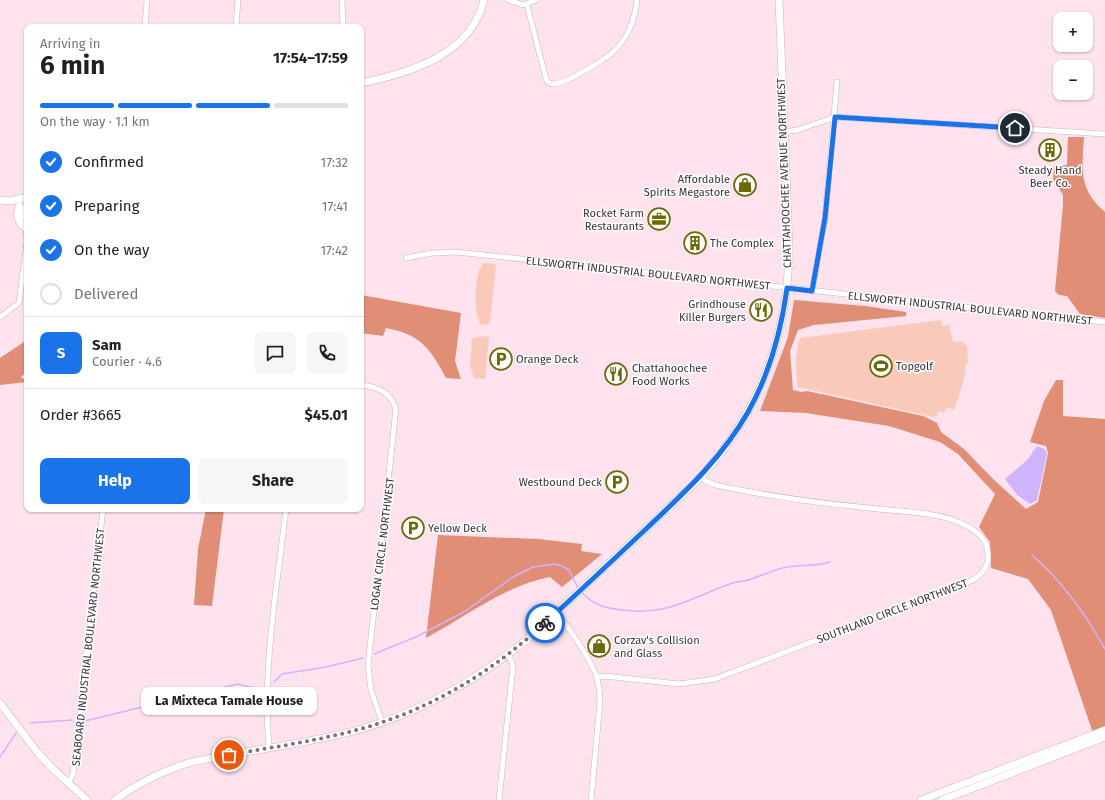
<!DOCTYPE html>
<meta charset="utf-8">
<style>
body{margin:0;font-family:"Fira Sans",sans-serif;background:#f6f6f6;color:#202124;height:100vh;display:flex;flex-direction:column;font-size:15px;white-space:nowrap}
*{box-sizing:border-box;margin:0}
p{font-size:13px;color:#757577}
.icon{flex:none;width:22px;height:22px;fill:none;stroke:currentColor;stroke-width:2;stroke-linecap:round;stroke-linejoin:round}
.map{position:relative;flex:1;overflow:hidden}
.details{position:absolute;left:24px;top:24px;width:340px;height:488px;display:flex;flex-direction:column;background:#fff;border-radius:8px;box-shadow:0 1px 3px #0004}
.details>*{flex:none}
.controls{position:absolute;left:1053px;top:12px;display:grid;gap:8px}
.controls a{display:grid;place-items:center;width:40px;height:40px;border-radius:8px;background:#fff;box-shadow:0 1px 3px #0004;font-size:20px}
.pin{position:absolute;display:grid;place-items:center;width:34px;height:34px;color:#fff;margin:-17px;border:2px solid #fff;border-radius:50%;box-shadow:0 1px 4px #0007}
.courier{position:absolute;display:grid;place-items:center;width:40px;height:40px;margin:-20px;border:3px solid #1a73e8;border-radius:50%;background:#fff;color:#222;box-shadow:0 1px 5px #0007}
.bubble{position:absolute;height:28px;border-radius:8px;background:#fff;box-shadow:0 1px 3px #0004;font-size:13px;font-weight:700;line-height:28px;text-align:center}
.headline em{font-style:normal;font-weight:700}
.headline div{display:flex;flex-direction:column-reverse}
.headline{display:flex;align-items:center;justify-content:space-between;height:68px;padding:0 16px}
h1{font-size:26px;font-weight:700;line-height:30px}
.bar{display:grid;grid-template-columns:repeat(4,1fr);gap:6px 4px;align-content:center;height:48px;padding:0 16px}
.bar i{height:5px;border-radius:3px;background:#e0e0e0}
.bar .selected{background:#1a73e8}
.bar p{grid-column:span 4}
.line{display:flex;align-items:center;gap:10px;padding:0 16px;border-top:1px solid #e0e0e0}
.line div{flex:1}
.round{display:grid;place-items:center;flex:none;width:42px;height:42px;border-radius:8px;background:#f6f6f6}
ol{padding:0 16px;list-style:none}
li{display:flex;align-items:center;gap:12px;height:44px}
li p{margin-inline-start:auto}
li .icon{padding:4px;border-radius:50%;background:#1a73e8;color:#fff;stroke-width:4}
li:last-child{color:#757577}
li i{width:22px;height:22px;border:2px solid #e0e0e0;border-radius:50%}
.button{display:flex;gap:8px;margin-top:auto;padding:8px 16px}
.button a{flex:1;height:46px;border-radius:8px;background:#1a73e8;color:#fff;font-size:16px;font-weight:700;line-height:46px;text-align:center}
.button a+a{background:#f6f6f6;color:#202124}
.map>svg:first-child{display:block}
.green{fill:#f9c9ba}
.forest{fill:#e08e75}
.water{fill:#d1b4fe}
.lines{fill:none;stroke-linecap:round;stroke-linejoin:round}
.stream{stroke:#d1b4fe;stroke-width:1.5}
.street-casing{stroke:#cdb3be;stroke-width:6}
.secondary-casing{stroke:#cdb3be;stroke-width:8}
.street{stroke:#fff;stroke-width:5}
.secondary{stroke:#fff;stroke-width:7}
.done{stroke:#817077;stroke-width:4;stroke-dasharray:0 7.2}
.route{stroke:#1a73e8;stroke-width:5}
.labels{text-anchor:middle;stroke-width:3;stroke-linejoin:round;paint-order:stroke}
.poi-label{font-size:11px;fill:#3d3237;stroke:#fff;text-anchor:start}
.street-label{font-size:11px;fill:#3d3237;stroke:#fff}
</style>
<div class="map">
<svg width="1105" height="800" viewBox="0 0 1105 800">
<rect width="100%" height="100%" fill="#fee3ee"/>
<g class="green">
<path d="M 483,263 L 496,264 L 490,321 L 489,324 L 481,325 C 473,311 475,287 479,271 C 480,268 482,267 483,263 Z"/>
<path d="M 941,320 L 943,327 L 949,324 L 953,342 L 963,341 L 964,345 L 967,345 L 968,363 L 965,364 C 967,375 958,398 954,410 L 947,407 L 944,413 L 939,411 L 937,416 L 934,417 L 798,387 C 795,370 795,354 800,338 Z"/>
<path d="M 481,336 L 489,337 L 485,379 L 474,378 L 470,366 L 472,339 Z"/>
</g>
<g class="forest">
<path d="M 1068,137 L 1084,137 C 1082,169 1078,189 1105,212 L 1105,318 L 1080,314 L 1067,296 L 1059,295 L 1055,291 L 1063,206 L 1063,195 L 1053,179 L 1054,166 L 1067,165 Z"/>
<path d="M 361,295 L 461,313 L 455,361 L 461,379 L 446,378 C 430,348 420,334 386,328 L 383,336 L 361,333 Z"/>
<path d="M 794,300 L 865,306 L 906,312 L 906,316 L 814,325 L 798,330 L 790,351 L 793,390 L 802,392 L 807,391 L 923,416 L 937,423 L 941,432 L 964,449 L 993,479 L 1026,509 L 1038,502 L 1048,453 L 1046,446 L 1030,442 L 1044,401 L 1056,380 L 1063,380 L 1063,416 L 1105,419 L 1105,730 L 1094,736 L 1051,610 L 1028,579 L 991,568 L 990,542 L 979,527 L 995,494 L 958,454 L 940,442 L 889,426 L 806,413 L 760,411 L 788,337 Z"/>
<path d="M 27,340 L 27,371 L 21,377 L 27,382 L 0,385 L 0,358 Z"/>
<path d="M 206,509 L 224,509 L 212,606 L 194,605 L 198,549 Z"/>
<path d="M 438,535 L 538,539 L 582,544 L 581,551 L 602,554 L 562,587 L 550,577 C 504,586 467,616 426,638 Z"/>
</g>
<path class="water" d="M 1037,446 L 1046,450 L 1047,454 L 1037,500 L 1030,504 L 1017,495 L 1005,479 L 1027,460 Z"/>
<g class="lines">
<g class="stream">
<path d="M 1032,555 C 1062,581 1086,615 1105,649"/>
<path d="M 582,593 C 594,605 605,608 622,610 C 668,616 690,598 730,584 C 737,581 744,582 751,579 C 760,576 770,572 779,569 C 796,563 813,568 830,562"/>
<path d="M 374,654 L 418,636 L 464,612 L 513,577 L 533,567 L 555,564 L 562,566 L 569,570 L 578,588"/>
<path d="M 274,682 L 282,674 L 326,667 L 363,658"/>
<path d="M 85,721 L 237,684 L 259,689"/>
<path d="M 30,723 L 72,720"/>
<path d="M 0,757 L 16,733"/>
</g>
<g class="street-casing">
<g id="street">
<path d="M 342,0 L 343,27"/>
<path d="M 508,0 L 523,5 L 536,0"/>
<path d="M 527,5 L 546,79 C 548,82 549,84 553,84 C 565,84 609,58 617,48 C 629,35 635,18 637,0"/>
<path d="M 145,27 L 147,0"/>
<path d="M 236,27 L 238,0"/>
<path d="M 783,132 L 798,130 L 835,117 L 1105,134"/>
<path d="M 19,203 L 24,228"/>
<path d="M 19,205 L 24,209 L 27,240"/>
<path d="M 19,205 C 15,213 16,218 21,226"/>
<path d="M 406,258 L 432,253 L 456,252 L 1105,322"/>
<path d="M 812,291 L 825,218 L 837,82"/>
<path d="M 0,317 L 19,303 L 27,242"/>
<path d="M 361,385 C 379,387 390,392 396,409 L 368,665 L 371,690 L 382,722"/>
<path d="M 556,613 C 568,625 592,662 597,678 C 599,686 600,694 600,702 L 591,800"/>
<path d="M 597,677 L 604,676 L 679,684 L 715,679 L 971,581 C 982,575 989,566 988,554 C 988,540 977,531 965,525 C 937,511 900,512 870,508 C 826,504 783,498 740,490 C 726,487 711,486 700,477"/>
<path d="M 269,748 C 262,668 277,588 286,509"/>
<path d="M 68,784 L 73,774 L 103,509"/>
<path d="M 499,800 L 513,666 L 509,655"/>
</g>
</g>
<g class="secondary-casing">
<g id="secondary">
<path d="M 361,83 C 410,73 471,55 484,0"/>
<path d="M 0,200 L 10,201 L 27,197"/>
<path d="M 0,703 L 38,753 L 53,769 L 87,800"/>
<path d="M 115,800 C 137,783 162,772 188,763 C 245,750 305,745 361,729 C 424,711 480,678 530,637 L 695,483 C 757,418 788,338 789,249 L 779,0"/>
<path d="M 921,800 L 1105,730"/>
<path d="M 942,800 L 1105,737"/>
</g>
</g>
<use href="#street" class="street"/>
<use href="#secondary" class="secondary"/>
</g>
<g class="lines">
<path class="done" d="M 229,755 C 273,747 317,741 360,729 C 430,710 492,672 545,623"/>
<path class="route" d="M 545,623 C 579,592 613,560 647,528 C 685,492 722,458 748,412 C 770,373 781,332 787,288 L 812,291 L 825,218 L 835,117 L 1015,128"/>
</g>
<defs>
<g id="building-ring" transform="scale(1.15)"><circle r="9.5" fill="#fff" stroke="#6a6a08" stroke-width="1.5"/><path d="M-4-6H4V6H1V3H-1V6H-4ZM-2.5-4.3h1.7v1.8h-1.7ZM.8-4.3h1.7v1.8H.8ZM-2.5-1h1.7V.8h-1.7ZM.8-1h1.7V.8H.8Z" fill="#6a6a08"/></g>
<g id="shop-ring" transform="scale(1.15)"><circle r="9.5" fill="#fff" stroke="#6a6a08" stroke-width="1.5"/><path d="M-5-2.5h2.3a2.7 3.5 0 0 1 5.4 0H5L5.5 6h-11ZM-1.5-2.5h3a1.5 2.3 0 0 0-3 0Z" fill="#6a6a08"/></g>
<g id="office-ring" transform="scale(1.15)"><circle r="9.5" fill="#fff" stroke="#6a6a08" stroke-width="1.5"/><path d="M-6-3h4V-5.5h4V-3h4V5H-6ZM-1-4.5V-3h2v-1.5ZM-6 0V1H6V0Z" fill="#6a6a08"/></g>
<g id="restaurant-ring" transform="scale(1.15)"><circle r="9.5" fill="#fff" stroke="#6a6a08" stroke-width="1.5"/><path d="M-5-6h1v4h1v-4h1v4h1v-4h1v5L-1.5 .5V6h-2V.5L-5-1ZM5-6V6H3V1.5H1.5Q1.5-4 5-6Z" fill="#6a6a08"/></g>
<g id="parking-ring" transform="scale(1.15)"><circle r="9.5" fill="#fff" stroke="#6a6a08" stroke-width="1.5"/><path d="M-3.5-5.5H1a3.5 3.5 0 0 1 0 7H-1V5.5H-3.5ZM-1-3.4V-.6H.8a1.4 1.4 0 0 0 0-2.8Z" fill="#6a6a08"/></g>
<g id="stadium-ring" transform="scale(1.15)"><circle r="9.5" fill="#fff" stroke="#6a6a08" stroke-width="1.5"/><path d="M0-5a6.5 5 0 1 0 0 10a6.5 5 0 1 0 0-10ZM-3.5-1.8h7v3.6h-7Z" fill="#6a6a08"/></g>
</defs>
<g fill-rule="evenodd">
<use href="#building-ring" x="1050" y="150"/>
<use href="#shop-ring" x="745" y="185"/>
<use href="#office-ring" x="659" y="219"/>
<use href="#building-ring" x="695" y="243"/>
<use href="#restaurant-ring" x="761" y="310"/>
<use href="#parking-ring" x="501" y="359"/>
<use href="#stadium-ring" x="881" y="366"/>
<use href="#restaurant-ring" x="616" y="374"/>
<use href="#parking-ring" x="617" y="482"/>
<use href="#parking-ring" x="413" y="528"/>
<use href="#shop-ring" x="599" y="646"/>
</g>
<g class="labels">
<g class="poi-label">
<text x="1050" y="174" text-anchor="middle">Steady Hand<tspan x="1050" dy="13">Beer Co.</tspan></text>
<text x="730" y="183" text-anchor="end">Affordable<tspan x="730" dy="13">Spirits Megastore</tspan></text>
<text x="644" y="217" text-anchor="end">Rocket Farm<tspan x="644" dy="13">Restaurants</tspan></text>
<text x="710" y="247">The Complex</text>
<text x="746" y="308" text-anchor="end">Grindhouse<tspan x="746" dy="13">Killer Burgers</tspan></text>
<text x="516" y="363">Orange Deck</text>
<text x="896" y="370">Topgolf</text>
<text x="632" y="372">Chattahoochee<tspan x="632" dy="13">Food Works</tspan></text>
<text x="602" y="486" text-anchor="end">Westbound Deck</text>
<text x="428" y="532">Yellow Deck</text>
<text x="614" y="644">Corzav's Collision<tspan x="614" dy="13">and Glass</tspan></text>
</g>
<g class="street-label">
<text transform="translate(784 173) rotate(-92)" y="4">CHATTAHOOCHEE AVENUE NORTHWEST</text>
<text transform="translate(648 273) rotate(6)" y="4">ELLSWORTH INDUSTRIAL BOULEVARD NORTHWEST</text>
<text transform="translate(970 308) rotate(6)" y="4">ELLSWORTH INDUSTRIAL BOULEVARD NORTHWEST</text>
<text transform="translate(382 544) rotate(-83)" y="4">LOGAN CIRCLE NORTHWEST</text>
<text transform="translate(892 611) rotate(-21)" y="4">SOUTHLAND CIRCLE NORTHWEST</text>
<text transform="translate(88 647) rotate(-84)" y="4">SEABOARD INDUSTRIAL BOULEVARD NORTHWEST</text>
</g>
</g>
</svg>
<div class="controls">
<a>+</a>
<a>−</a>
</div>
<div class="pin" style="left:229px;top:755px;background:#ea580c"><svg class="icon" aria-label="bag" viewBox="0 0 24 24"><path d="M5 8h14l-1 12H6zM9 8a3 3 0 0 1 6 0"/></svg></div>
<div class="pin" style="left:1015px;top:128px;background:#1f2937"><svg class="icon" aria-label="home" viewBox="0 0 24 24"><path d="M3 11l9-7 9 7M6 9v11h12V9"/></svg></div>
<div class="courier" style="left:545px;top:623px"><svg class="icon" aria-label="bike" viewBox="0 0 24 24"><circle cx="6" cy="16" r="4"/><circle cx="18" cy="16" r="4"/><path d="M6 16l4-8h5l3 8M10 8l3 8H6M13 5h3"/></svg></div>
<div class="bubble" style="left:141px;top:687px;width:176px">La Mixteca Tamale House</div>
<section class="details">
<div class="headline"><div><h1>6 min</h1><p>Arriving in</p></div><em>17:54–17:59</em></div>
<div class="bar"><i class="selected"></i><i class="selected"></i><i class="selected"></i><i></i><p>On the way · 1.1 km</p></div>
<ol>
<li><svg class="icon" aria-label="check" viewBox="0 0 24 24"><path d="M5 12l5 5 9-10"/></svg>Confirmed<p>17:32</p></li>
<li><svg class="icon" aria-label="check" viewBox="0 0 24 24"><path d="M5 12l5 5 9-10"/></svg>Preparing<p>17:41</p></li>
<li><svg class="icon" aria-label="check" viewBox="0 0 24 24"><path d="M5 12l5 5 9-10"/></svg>On the way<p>17:42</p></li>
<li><i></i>Delivered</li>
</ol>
<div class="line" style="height:72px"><b class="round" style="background:#1a73e8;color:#fff">S</b><div><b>Sam</b><p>Courier · 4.6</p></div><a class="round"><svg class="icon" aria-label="chat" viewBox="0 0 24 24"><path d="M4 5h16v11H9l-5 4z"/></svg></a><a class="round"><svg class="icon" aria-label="phone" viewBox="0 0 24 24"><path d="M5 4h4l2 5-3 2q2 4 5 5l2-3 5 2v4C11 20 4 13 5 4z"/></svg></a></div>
<div class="line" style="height:52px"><div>Order #3665</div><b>$45.01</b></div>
<div class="button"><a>Help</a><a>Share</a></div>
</section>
</div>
